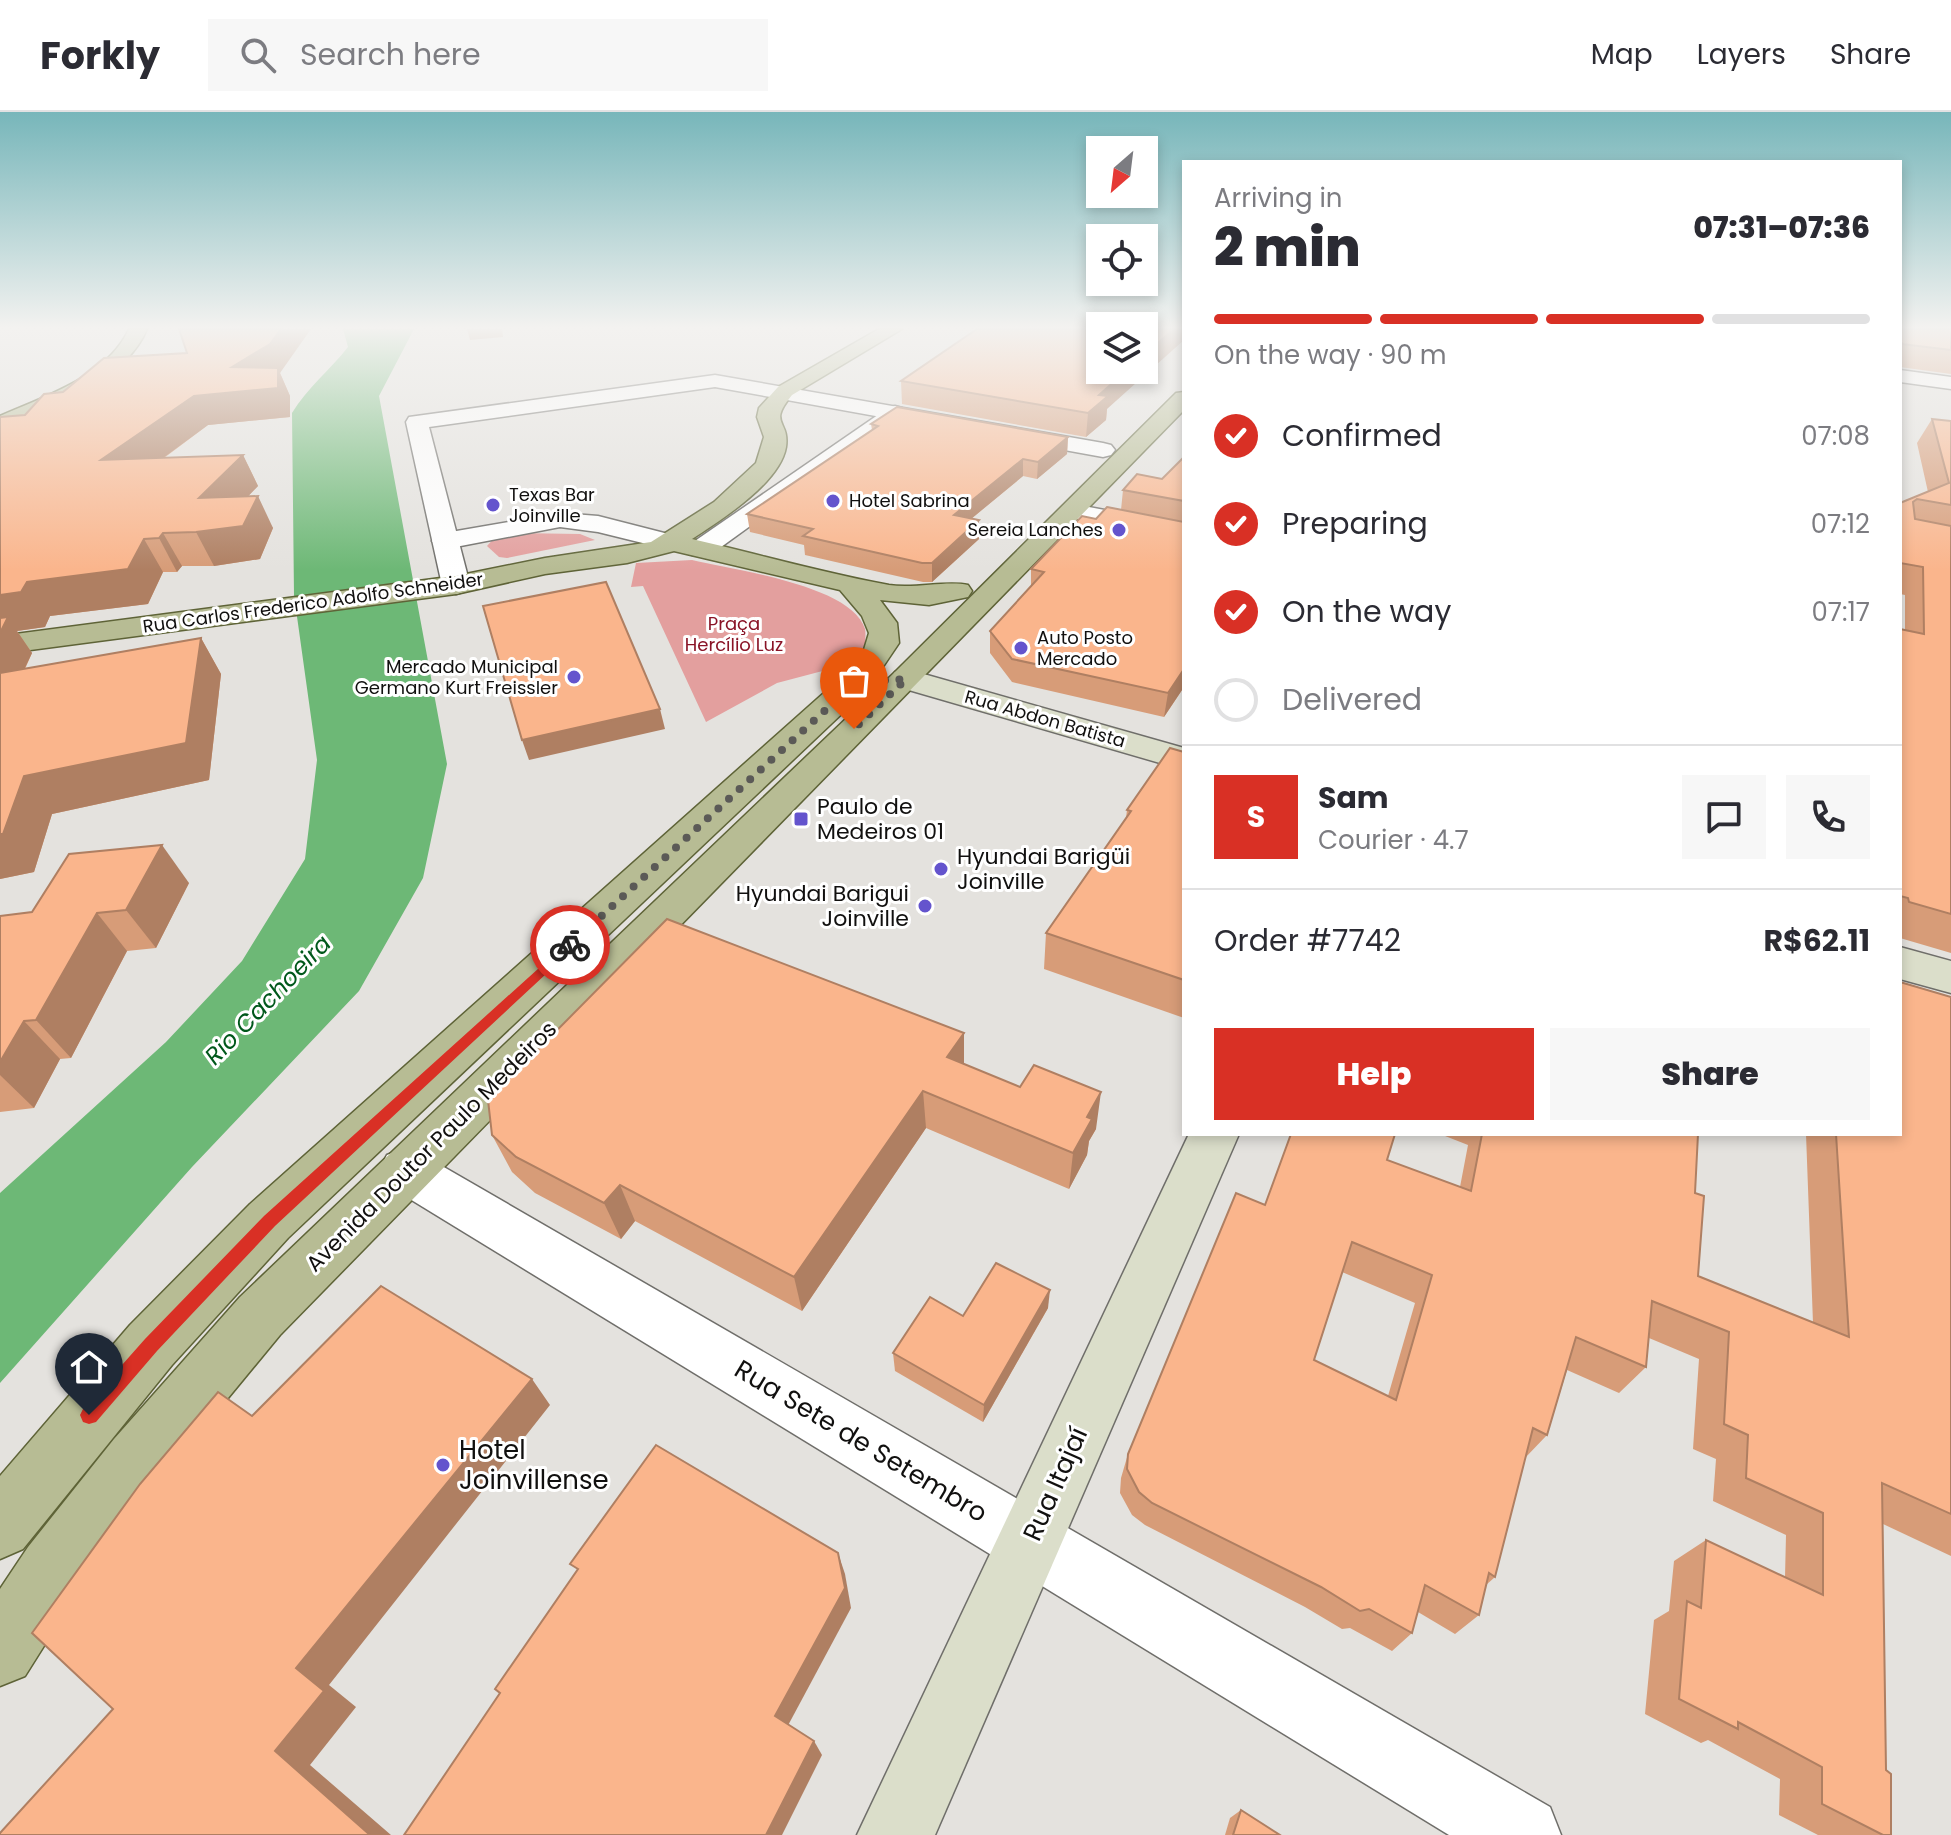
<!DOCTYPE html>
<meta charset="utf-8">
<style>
body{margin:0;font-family:Poppins,sans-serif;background:#f7f7f7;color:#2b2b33;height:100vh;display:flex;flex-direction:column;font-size:30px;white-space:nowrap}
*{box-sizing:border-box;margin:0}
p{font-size:26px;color:#7c7c81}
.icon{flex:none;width:44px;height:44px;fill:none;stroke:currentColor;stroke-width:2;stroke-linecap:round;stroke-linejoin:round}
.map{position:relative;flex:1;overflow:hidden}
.drawer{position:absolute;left:1182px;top:48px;width:720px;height:976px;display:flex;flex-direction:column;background:#fff;border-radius:0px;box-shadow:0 4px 12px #0003}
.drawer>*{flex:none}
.needle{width:52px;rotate:208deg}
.tools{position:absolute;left:1086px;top:24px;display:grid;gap:16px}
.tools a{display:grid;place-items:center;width:72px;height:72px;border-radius:0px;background:#fff;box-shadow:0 4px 12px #0003;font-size:40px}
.pin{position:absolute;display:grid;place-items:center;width:68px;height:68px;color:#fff;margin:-82px -34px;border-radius:50% 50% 50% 0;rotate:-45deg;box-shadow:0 0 8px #0007}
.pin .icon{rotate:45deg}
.courier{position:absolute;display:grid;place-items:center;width:80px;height:80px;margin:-40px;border:6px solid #d93025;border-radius:50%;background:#fff;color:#222;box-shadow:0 2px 10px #0007}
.headline em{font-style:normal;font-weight:800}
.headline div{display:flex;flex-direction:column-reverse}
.headline{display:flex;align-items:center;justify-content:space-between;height:136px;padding:0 32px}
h1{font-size:52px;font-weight:800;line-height:60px}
.bar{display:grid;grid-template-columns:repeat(4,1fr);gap:12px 8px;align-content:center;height:96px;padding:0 32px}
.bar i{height:10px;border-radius:6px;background:#e1e1e2}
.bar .selected{background:#d93025}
.bar p{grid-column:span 4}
.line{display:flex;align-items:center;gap:20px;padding:0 32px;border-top:2px solid #e1e1e2}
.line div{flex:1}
.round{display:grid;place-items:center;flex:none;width:84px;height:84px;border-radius:0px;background:#f7f7f7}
ol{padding:0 32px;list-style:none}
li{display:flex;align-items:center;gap:24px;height:88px}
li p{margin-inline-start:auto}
li .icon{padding:8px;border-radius:50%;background:#d93025;color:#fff;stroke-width:4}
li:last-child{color:#7c7c81}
li i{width:44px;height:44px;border:4px solid #e1e1e2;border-radius:50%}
.cta{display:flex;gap:16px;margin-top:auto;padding:16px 32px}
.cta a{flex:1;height:92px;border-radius:0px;background:#d93025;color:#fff;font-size:32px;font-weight:800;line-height:92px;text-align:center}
.cta a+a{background:#f7f7f7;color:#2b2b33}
header{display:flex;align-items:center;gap:48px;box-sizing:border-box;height:112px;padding:0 40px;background:#fff;border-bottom:2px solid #e1e1e2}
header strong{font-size:38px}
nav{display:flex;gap:44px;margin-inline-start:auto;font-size:28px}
.search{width:560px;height:72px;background:#f7f7f7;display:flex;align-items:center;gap:20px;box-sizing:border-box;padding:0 28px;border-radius:0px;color:#7c7c81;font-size:30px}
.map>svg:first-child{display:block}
.green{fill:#e39f9e}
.water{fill:#6db876}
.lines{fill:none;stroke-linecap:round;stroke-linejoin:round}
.minor-casing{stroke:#6f6e6a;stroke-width:3}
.tertiary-casing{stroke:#6f6e6a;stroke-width:3}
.secondary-casing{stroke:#6f6e6a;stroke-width:3}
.primary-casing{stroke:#5e6337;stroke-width:3}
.minor{fill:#fff;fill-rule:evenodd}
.tertiary{fill:#fff;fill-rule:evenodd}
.secondary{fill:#dbdeca;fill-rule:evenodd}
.primary{fill:#b7bc94;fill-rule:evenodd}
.wall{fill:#d79c78;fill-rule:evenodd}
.shaded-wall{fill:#af7f62}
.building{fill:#fab58c;stroke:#af7f62;stroke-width:2;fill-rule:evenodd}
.route{fill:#d93025}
.done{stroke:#5b5a57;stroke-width:8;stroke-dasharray:0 14.4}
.poi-dot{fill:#6454cd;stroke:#fff;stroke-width:3}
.labels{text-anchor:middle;stroke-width:6;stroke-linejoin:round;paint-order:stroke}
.far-poi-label{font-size:18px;fill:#11100f;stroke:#fff;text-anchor:start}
.far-street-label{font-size:18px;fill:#11100f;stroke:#fff}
.far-park-label{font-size:18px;fill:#891326;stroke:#fff}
.poi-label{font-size:22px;fill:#11100f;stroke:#fff;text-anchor:start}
.street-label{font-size:22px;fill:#11100f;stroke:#fff}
.water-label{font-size:24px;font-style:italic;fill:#00581b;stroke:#fff}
.near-street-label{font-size:26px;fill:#11100f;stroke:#fff}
.near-poi-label{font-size:26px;fill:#11100f;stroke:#fff;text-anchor:start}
</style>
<header>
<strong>Forkly</strong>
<div class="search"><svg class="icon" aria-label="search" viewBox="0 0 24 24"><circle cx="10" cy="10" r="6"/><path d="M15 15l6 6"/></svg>Search here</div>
<nav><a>Map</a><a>Layers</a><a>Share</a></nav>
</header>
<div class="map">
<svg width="1951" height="1723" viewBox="0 0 1951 1723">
<rect width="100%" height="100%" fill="#e4e2de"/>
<g class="green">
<path d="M 516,421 L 580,422 L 595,428 L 507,446 L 499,445 L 487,434 L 495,425 Z"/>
<path d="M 692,448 C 733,458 852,473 865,517 C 866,522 865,530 865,535 L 849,552 L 777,571 L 706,610 L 643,474 L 631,475 L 636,451 Z"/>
</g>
<path class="water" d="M 343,217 L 414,217 L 379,284 L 447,652 L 423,766 L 359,879 L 192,1055 L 0,1271 L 0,1081 L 166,930 L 242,849 L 305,747 L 317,648 L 294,483 L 292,301 C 307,276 330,258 348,235 Z"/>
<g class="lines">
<g class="minor-casing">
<g id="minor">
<path d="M 1900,258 L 1951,265 L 1951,277 L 1900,270 Z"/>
<path d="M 895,294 L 902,296 L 905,300 L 902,304 L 710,443 L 692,443 L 688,437 L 692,431 L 888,296 Z"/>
<path d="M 1073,392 L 1184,413 L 1184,429 L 1064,404 L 1061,399 L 1064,394 Z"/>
<path d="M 560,401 L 598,404 L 680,425 L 684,430 L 680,435 L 671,438 L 598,420 L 560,415 L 445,437 L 436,434 L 432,429 L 436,424 L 445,421 Z"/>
</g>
</g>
<g class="tertiary-casing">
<g id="tertiary">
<path d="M 715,263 L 1103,331 L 1111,333 L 1115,338 L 1111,343 L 1103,345 L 715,275 L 429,315 L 470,473 L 466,479 L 456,482 L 446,479 L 442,473 L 406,310 L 409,305 Z"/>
<path d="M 405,1036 L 423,1043 L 1550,1695 L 1561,1723 L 1449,1723 L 387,1073 L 379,1058 L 387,1043 Z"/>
</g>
</g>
<g class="secondary-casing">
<g id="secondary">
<path d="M 906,557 L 1184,636 L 1184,658 L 895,574 L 890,567 L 895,560 Z"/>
<path d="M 1900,835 L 1951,849 L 1951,881 L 1900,867 Z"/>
<path d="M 1189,1022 L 1239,1022 L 935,1723 L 857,1723 Z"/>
</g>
</g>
<g class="primary-casing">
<g id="primary">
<path d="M 129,217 L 147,217 C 128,264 48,307 0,319 L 0,304 C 45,284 107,265 129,217 Z"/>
<path d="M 879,217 L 902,217 L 792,283 C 767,313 790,307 786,335 C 780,371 721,408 692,427 C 758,442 823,461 889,473 C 916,477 947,468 968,473 L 972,479 L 968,485 L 929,493 L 880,488 L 897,511 L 899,531 L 868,577 L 288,1126 L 172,1253 L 23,1437 L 0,1447 L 0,1364 L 130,1213 L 250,1092 L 844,563 L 863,541 L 869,521 L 862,504 L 840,478 L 674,439 L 627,451 L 545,462 L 456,482 L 0,542 L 0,524 L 456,464 L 545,446 L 651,430 L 714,390 L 756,351 L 764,325 L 757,305 L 759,296 L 778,275 Z"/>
<path d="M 1184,280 L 1184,298 L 280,1223 L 158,1371 L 76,1483 L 25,1564 L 0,1574 L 0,1477 L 28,1435 L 114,1327 L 240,1185 L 895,560 L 1176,281 Z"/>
</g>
</g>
<use href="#minor" class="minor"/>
<use href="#tertiary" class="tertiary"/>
<use href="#secondary" class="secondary"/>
<use href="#primary" class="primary"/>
</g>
<g class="wall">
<path d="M 1900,217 L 1951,217 L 1951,262 L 1900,255 Z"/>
<path d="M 281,259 L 280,261 L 290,284 L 290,305 L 208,313 L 164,346 L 243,343 L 258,374 L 248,384 L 273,416 L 260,447 L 214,454 L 182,454 L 177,460 L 163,460 L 148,492 L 50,504 L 45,515 L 17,519 L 32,541 L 25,557 L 201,526 L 221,562 L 209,668 L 52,702 L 34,760 L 0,767 L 25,303 Z"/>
<path d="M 901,269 L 1107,297 L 1106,308 L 1086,325 L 902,292 Z"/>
<path d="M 1932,307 L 1951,309 L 1951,841 L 1900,826 L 1900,517 L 1905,518 L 1905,483 L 1900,482 L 1900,391 L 1928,380 L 1917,331 Z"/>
<path d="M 871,312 L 1068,325 L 1067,342 L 1037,367 L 1023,364 L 971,407 L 979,408 L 979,427 L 932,470 L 923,470 L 805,443 L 804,433 L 750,420 L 747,402 L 872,318 Z"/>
<path d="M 1184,345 L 1184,575 L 1164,605 L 1012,570 L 990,541 L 990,519 L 1031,475 L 1031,457 L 1096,407 L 1121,398 L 1123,378 L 1162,367 Z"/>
<path d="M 1184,640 L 1184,906 L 1044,857 L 1046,821 L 1126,706 L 1127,698 Z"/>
<path d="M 189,771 L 156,836 L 127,839 L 71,946 L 60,947 L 34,996 L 0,1000 L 0,804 L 32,800 Z"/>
<path d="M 1951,885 L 1951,1444 L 1883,1412 L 1886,1658 L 1891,1723 L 1818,1723 L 1779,1703 L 1780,1667 L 1708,1628 L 1701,1631 L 1645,1602 L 1654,1508 L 1669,1499 L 1674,1449 L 1706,1428 L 1785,1465 L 1786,1423 L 1713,1389 L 1716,1347 L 1693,1337 L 1699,1247 L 1649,1226 L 1646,1255 L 1619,1281 L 1567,1258 L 1547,1323 L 1525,1346 L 1495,1465 L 1486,1473 L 1479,1503 L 1455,1522 L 1418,1500 L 1412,1521 L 1392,1539 L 1350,1516 L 1342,1517 L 1305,1495 L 1145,1413 L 1132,1403 L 1120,1381 L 1121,1366 L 1128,1342 L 1265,1093 L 1291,1023 L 1288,1022 L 1395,1022 L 1387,1048 L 1460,1075 L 1468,1033 L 1440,1022 L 1698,1022 L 1695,1081 L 1698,1164 L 1813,1211 L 1806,1022 L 1900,1022 ZM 1342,1160 L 1415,1191 L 1388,1284 L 1314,1248 Z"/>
<path d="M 964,952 L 1096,1017 L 1089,1029 L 1087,1043 L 1069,1077 L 926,1016 L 802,1199 L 635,1109 L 621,1127 L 535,1081 L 512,1060 L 492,1023 Z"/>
<path d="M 1048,1196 L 983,1310 L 895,1259 L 893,1241 L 963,1204 Z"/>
<path d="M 1241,1698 L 1280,1723 L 1225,1723 L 1230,1706 Z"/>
</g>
<g class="shaded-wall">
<path d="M 281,217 L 311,217 L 280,261 L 290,284 L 290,305 L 208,313 L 118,379 L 101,348 L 232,255 Z"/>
<path d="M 467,217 L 506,217 L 502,217 L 503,225 L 470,228 Z"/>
<path d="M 1174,217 L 1184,217 L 1184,228 L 1107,297 L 1106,308 L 1086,325 L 1088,301 L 1099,283 L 1127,258 L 1144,258 L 1144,243 Z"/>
<path d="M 1068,325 L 1067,342 L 1037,367 L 1038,350 Z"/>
<path d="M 243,343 L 258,374 L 216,418 L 258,384 L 273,416 L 260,447 L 214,454 L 196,420 L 199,386 Z"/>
<path d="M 1023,347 L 1023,364 L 954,421 L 954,403 Z"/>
<path d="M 979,408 L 979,427 L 932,470 L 932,451 Z"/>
<path d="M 163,421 L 182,454 L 177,460 L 159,426 Z"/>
<path d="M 144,427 L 163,460 L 148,492 L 50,504 L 45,515 L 17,519 L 32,541 L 3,602 L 0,598 L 0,483 L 27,470 Z"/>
<path d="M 201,526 L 221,562 L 209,668 L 52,702 L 34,760 L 0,767 L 0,722 L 24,664 Z"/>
<path d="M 1184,557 L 1184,575 L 1164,605 L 1168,581 Z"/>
<path d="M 660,597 L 665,617 L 529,648 L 522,628 Z"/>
<path d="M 162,733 L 189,771 L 156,836 L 126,798 Z"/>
<path d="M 97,801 L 127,839 L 71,946 L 36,908 Z"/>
<path d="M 24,909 L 60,947 L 34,996 L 0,963 L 0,950 Z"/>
<path d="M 964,921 L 964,958 L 947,945 Z"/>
<path d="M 923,979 L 926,1016 L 802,1199 L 794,1165 Z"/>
<path d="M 1101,980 L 1096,1017 L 1089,1029 L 1087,1043 L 1069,1077 L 1073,1041 L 1087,1005 Z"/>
<path d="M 620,1073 L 635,1109 L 621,1127 L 604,1091 Z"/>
<path d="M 1050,1178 L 1048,1196 L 983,1310 L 984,1293 Z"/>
<path d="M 532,1267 L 550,1293 L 329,1573 L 356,1595 L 310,1653 L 391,1723 L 370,1723 L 275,1639 L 296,1556 Z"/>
<path d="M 838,1441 L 845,1462 L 851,1496 L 785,1619 L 775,1604 Z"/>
<path d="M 814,1629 L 822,1643 L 782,1723 L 766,1723 Z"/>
</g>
<g class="building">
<path d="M 179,217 L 281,217 L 270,232 L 232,255 L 278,256 L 278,276 L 194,284 L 101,348 L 243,343 L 199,386 L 258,384 L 243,414 L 196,420 L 163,421 L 159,426 L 144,427 L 128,457 L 27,470 L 21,480 L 0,483 L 0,305 L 25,303 L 44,282 L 63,280 L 104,246 L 187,241 Z"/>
<path d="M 977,217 L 1100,217 L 1100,258 L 1127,258 L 1099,283 L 1108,284 L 1088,301 L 901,269 Z"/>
<path d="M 1144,217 L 1174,217 L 1144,243 Z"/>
<path d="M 1900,217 L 1951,217 L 1951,238 L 1902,232 L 1900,228 Z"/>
<path d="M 897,295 L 1068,325 L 1038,350 L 1023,347 L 954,403 L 979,408 L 932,451 L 922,451 L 803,424 L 813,417 L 747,402 L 878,314 L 871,312 Z"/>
<path d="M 1932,307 L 1951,309 L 1951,393 L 1917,387 L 1913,390 L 1915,407 L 1951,414 L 1951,802 L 1909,790 L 1908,786 L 1900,784 L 1900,517 L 1924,522 L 1923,455 L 1900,451 L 1900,391 L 1949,371 Z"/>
<path d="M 1184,345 L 1184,389 L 1123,378 L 1137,362 L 1162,367 Z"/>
<path d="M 1107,395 L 1184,410 L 1184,557 L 1168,581 L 1012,547 L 990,519 L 1044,460 L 1031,457 L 1082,404 L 1096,407 Z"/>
<path d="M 606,470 L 660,597 L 522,628 L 483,494 Z"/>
<path d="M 8,505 L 0,521 L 0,506 Z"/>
<path d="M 201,526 L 186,631 L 24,664 L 3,722 L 0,722 L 0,561 Z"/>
<path d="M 1170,636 L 1184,640 L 1184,868 L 1046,821 L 1131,699 L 1127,698 Z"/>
<path d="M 162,733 L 126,798 L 97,801 L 36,908 L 24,909 L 0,950 L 0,804 L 32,800 L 69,742 Z"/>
<path d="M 667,807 L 964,921 L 947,945 L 1020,975 L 1034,953 L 1101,980 L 1087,1005 L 1092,1007 L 1073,1041 L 923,979 L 794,1165 L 620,1073 L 604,1091 L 516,1045 L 492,1023 L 488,988 Z"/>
<path d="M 1900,870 L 1951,885 L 1951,1402 L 1882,1371 L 1886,1658 L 1891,1662 L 1891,1723 L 1883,1723 L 1822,1692 L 1822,1655 L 1738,1610 L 1738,1617 L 1679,1587 L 1687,1489 L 1701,1496 L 1706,1428 L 1823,1483 L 1823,1401 L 1746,1366 L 1748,1323 L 1724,1312 L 1729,1220 L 1652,1189 L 1646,1255 L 1576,1225 L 1547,1323 L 1533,1316 L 1495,1465 L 1489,1461 L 1479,1503 L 1425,1473 L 1412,1521 L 1369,1497 L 1360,1499 L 1321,1475 L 1152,1391 L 1139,1380 L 1127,1357 L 1128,1342 L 1236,1081 L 1265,1093 L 1291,1022 L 1395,1022 L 1387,1048 L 1471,1079 L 1482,1022 L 1698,1022 L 1695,1081 L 1704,1084 L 1698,1164 L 1849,1225 L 1836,1022 L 1900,1022 ZM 1352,1130 L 1432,1163 L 1396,1288 L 1314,1248 Z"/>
<path d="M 996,1151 L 1050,1178 L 984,1293 L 893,1241 L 930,1185 L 963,1204 Z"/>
<path d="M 381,1174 L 532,1267 L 296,1556 L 324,1579 L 275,1639 L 370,1723 L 0,1723 L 0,1721 L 113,1597 L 32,1521 L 140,1372 L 218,1280 L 252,1304 Z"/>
<path d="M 656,1333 L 838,1441 L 845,1476 L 775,1604 L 814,1629 L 766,1723 L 404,1723 L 500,1581 L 495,1577 L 578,1457 L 570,1452 Z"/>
<path d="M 1241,1698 L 1280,1723 L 1233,1723 Z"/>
</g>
<linearGradient id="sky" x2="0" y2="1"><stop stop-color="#77b6ba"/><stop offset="0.47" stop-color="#f3f2f0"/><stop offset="1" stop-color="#f3f2f0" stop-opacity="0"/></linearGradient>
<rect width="1951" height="458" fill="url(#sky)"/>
<path class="route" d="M 570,828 L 576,833 L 574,836 L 275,1114 L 157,1239 L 96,1310 L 89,1312 L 83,1310 L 80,1303 L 83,1297 L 145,1227 L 264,1104 Z"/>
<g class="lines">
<path class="done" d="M 570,833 L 856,570 L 906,567 L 854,617"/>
</g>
<g class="poi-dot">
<circle cx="833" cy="389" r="8"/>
<circle cx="493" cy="393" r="8"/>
<circle cx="1119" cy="418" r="8"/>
<circle cx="1021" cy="536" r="8"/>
<circle cx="574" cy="565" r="8"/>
<rect x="793" y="699" width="16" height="16" rx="4"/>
<circle cx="941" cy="757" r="8"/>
<circle cx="925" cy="794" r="8"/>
<circle cx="443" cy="1353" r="8"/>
</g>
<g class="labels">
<g class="far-poi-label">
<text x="509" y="389">Texas Bar<tspan x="509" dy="21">Joinville</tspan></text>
<text x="849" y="395">Hotel Sabrina</text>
<text x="1103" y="424" text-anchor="end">Sereia Lanches</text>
<text x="1037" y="532">Auto Posto<tspan x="1037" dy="21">Mercado</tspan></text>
<text x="558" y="561" text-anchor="end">Mercado Municipal<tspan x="558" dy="21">Germano Kurt Freissler</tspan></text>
</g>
<g class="far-street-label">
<text transform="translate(313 491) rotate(-8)" y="6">Rua Carlos Frederico Adolfo Schneider</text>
<text transform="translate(1045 607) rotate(16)" y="6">Rua Abdon Batista</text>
</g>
<g class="far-park-label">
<text x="734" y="518">Praça<tspan x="734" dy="21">Hercílio Luz</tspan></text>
</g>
<g class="poi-label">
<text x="817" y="702">Paulo de<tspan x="817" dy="25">Medeiros 01</tspan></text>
<text x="957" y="752">Hyundai Barigüi<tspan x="957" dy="25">Joinville</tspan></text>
<text x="909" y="789" text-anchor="end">Hyundai Barigui<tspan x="909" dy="25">Joinville</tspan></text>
</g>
<g class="street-label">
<text transform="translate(431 1034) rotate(-45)" y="8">Avenida Doutor Paulo Medeiros</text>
</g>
<g class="water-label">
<text transform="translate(268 888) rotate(-46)" y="8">Rio Cachoeira</text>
</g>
<g class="near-street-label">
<text transform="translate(861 1329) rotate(31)" y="9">Rua Sete de Setembro</text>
<text transform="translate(1055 1372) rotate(-66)" y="9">Rua Itajaí</text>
</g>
<g class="near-poi-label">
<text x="459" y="1347">Hotel<tspan x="459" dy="30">Joinvillense</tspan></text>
</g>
</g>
</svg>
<div class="tools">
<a><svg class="needle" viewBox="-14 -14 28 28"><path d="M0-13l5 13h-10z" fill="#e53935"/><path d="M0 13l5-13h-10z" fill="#7c7c81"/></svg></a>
<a><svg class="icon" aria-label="locate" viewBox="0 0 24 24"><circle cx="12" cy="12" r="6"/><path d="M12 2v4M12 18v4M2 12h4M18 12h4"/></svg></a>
<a><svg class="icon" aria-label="layers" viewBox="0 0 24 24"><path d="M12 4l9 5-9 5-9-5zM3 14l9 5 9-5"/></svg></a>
</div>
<div class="pin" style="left:854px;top:617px;background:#ea580c"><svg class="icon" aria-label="bag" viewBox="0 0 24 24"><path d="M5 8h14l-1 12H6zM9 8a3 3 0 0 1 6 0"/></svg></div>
<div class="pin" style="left:89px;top:1303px;background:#1f2937"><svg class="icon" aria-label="home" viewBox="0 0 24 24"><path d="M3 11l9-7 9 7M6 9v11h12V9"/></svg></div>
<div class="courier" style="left:570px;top:833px"><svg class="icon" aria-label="bike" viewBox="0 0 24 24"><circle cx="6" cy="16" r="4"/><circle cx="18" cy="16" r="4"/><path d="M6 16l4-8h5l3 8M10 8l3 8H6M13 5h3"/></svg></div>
<section class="drawer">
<div class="headline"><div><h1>2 min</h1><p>Arriving in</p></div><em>07:31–07:36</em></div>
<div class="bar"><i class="selected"></i><i class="selected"></i><i class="selected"></i><i></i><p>On the way · 90 m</p></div>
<ol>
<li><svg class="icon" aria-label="check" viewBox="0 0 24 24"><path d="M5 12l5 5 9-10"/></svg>Confirmed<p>07:08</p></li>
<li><svg class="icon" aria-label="check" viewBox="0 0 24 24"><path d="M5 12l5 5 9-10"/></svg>Preparing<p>07:12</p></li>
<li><svg class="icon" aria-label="check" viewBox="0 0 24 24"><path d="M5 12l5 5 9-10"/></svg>On the way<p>07:17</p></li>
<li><i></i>Delivered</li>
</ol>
<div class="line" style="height:144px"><b class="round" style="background:#d93025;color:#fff">S</b><div><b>Sam</b><p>Courier · 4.7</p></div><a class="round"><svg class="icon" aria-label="chat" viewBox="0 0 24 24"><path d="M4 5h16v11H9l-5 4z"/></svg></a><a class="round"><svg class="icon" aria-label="phone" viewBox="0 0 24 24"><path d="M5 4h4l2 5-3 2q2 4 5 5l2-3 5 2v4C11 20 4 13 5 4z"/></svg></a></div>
<div class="line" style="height:104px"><div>Order #7742</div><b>R$62.11</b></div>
<div class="cta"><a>Help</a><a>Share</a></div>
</section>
</div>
